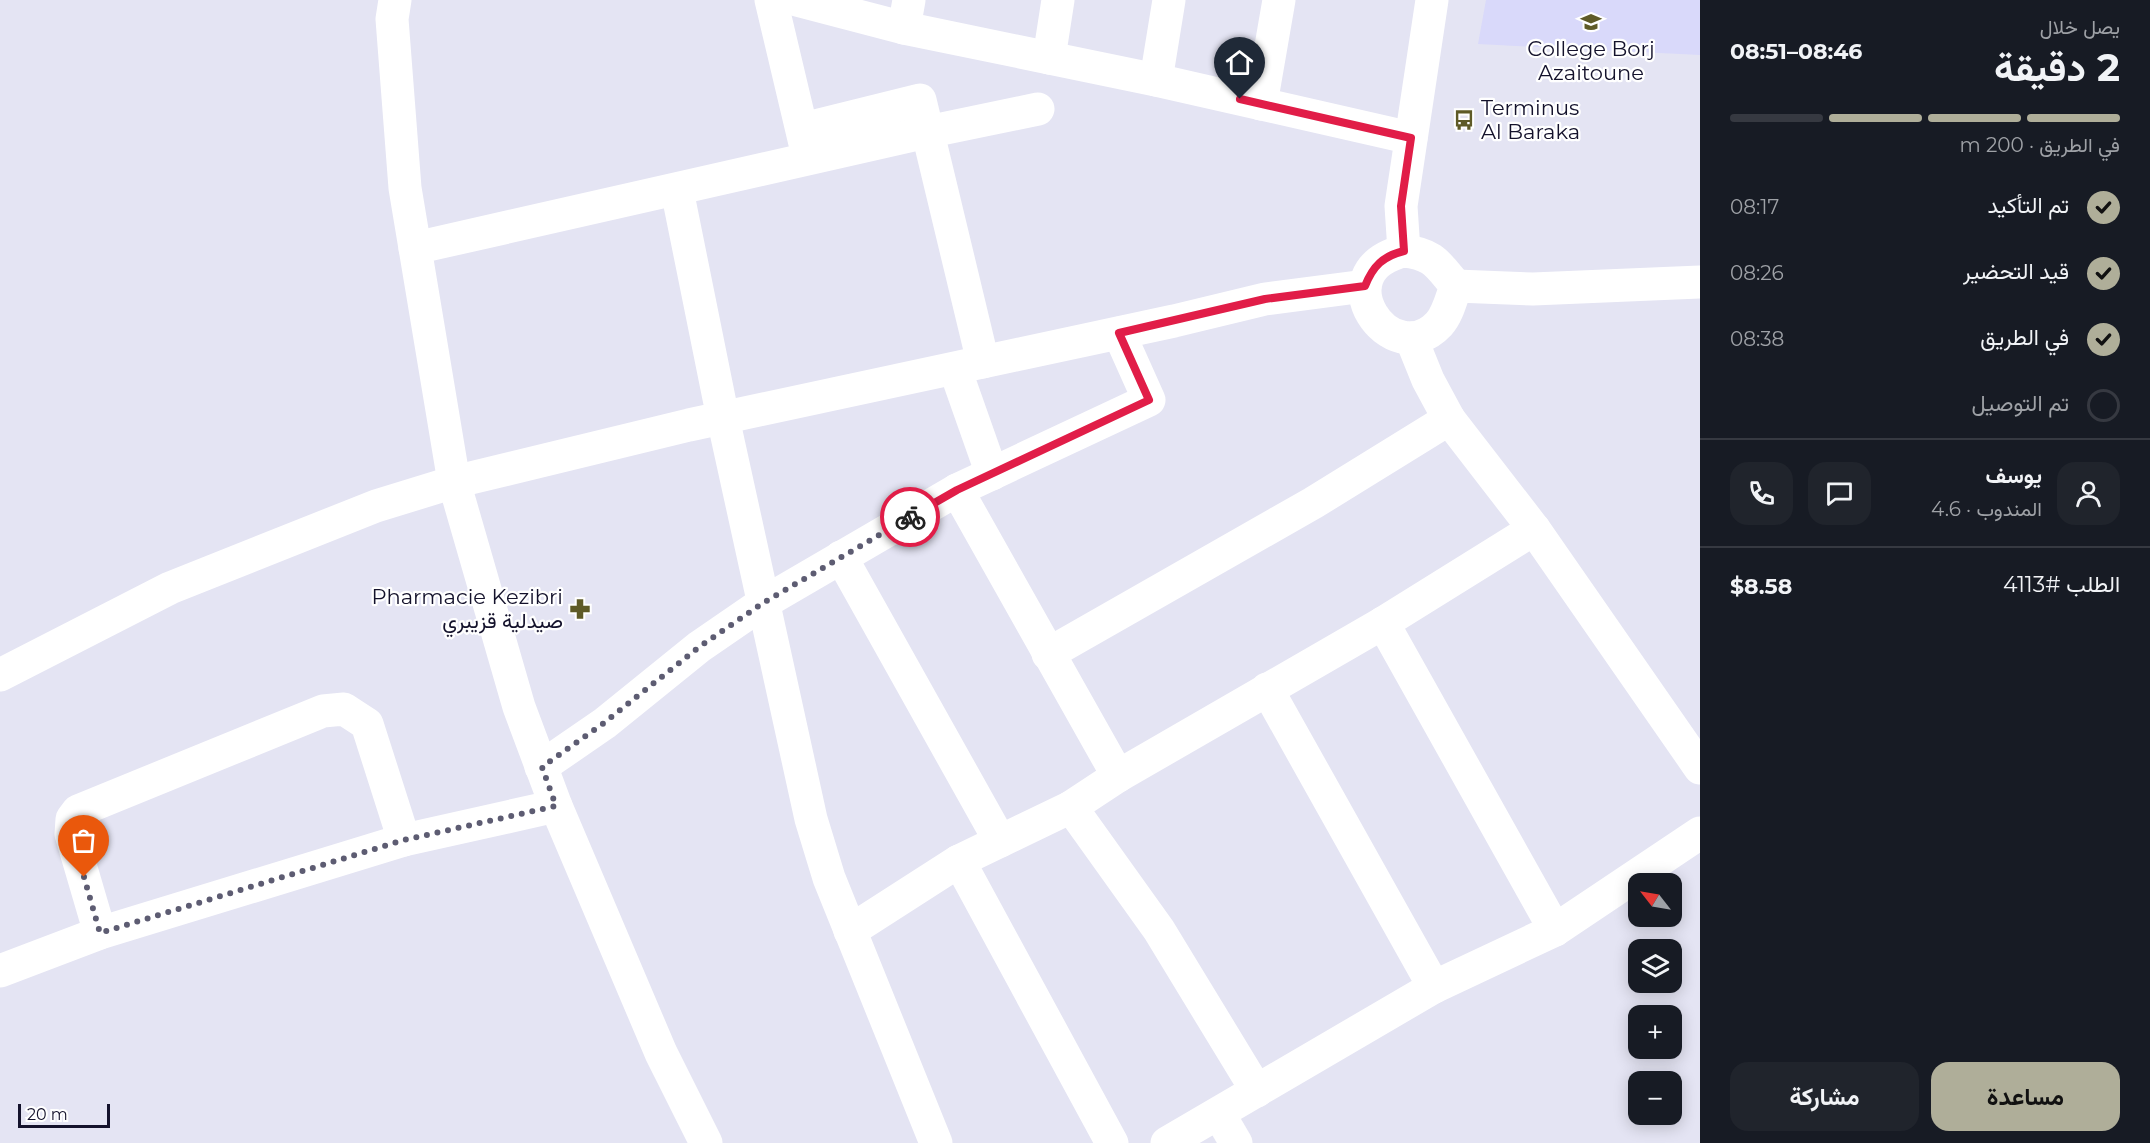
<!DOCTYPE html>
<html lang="ar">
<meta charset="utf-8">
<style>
body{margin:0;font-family:Montserrat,Vazirmatn,sans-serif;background:#20242c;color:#f1f3f6;direction:rtl;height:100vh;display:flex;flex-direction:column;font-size:22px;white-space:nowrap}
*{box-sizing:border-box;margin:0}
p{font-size:20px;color:#9ea1a6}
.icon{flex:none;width:33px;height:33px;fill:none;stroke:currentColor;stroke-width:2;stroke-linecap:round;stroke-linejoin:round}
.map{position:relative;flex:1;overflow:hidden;direction:ltr}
.sheet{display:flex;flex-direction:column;background:#171b24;width:450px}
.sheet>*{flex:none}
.needle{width:39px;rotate:301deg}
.buttons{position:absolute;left:1628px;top:873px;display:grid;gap:12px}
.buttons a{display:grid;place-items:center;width:54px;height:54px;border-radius:12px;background:#171b24;box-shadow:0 3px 15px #0003;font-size:30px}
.scale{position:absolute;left:18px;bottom:15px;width:92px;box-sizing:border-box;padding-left:6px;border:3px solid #14122c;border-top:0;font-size:16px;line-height:21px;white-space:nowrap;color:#14122c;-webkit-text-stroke:4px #fff;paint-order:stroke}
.pin{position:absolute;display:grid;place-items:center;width:51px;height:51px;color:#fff;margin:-62px -26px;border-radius:50% 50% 50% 0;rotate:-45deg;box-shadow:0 0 6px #0007}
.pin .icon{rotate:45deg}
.courier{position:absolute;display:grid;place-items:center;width:60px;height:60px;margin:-30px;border:4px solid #e11d48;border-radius:50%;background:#fff;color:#222;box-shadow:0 2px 8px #0007}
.summary em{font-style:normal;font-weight:700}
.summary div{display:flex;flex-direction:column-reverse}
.summary{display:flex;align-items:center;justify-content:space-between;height:102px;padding:0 30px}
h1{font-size:39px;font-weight:700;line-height:45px}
.bar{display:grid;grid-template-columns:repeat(4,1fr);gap:9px 6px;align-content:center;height:72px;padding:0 30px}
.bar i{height:8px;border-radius:4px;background:#363941}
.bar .active{background:#afae99}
.bar p{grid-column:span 4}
.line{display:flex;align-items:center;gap:15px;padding:0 30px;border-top:2px solid #363941}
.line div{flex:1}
.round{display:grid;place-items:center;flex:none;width:63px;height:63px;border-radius:18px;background:#20242c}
ol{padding:0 30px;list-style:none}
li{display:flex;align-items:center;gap:18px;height:66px}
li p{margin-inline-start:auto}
li .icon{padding:6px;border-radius:50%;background:#afae99;color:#111;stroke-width:4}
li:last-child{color:#9ea1a6}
li i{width:33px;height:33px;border:3px solid #363941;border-radius:50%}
.action{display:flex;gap:12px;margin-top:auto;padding:12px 30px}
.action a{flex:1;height:69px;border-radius:18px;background:#afae99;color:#111;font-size:24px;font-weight:700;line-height:69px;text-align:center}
.action a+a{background:#20242c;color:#f1f3f6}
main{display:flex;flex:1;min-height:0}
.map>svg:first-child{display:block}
.built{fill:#d9d9fa}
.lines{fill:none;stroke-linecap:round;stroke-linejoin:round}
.minor{stroke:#fff;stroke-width:33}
.done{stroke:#5d5c72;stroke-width:6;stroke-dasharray:0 10.8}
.route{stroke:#e11d48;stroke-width:8}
.labels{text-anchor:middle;stroke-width:4.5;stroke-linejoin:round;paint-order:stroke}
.poi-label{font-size:21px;fill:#14122c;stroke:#fff}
</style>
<main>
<section class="sheet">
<div class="summary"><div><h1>2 دقيقة</h1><p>يصل خلال</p></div><em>08:46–08:51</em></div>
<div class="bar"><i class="active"></i><i class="active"></i><i class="active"></i><i></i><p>في الطريق · 200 m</p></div>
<ol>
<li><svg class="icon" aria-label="check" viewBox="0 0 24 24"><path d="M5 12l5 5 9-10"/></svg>تم التأكيد<p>08:17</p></li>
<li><svg class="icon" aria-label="check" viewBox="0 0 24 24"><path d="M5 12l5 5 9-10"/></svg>قيد التحضير<p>08:26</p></li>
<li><svg class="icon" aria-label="check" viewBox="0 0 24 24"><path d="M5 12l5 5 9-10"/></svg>في الطريق<p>08:38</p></li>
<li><i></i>تم التوصيل</li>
</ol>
<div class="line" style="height:108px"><a class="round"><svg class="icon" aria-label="person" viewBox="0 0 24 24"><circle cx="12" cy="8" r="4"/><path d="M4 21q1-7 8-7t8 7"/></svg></a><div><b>يوسف</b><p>المندوب · 4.6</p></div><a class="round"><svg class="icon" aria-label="chat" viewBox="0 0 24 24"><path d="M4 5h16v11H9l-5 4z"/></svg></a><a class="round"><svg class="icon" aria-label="phone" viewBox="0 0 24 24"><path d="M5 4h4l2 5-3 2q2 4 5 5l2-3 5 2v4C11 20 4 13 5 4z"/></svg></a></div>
<div class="line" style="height:78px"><div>الطلب #4113</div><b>$8.58</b></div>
<div class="action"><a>مساعدة</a><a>مشاركة</a></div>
</section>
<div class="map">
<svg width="1700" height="1143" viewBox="0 0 1700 1143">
<rect width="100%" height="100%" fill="#e4e4f3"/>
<path class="built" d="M 1486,0 L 1700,0 L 1700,55 L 1478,44 Z"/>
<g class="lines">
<g class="minor">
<path d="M 395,0 L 392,19 L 405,188 L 454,482 L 519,707 L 556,806 L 661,1053 L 706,1143"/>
<path d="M 771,0 L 807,152"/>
<path d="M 797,0 L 904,28 L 1156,80 L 1411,138"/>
<path d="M 904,28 L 909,0"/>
<path d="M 1049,58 L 1058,0"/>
<path d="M 1156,80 L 1169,0"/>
<path d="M 1261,104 L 1279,0"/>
<path d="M 803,129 L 920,100 L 983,362"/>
<path d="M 677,190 L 723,418 L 811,819 L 829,878 L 936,1143"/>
<path d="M 415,248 L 927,132 L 1038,109"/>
<path d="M 1404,251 C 1434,254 1438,265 1456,286 C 1451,299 1448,314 1439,324 C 1391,375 1320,271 1404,251 Z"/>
<path d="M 1404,251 L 1401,206 L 1432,0"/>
<path d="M 1456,286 L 1533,289 L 1700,282"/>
<path d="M 1411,338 L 1428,380 L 1449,419 L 1534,529 L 1700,768"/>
<path d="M 955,369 L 992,474"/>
<path d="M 957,490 L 1118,776"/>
<path d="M 841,557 L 1000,841"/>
<path d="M 1383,623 L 1555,930"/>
<path d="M 1048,654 L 1313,503 L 1449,419"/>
<path d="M 0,675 L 170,588 L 376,506 L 454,482 L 689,425 L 1174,321 L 1265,299 L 1365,286"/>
<path d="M 1267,689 L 1434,987"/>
<path d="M 541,767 L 605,723 L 699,647 L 763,603 L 957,490 L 1149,400 L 1119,333"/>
<path d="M 1071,807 L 1159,930 L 1257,1091"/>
<path d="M 959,861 L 1112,1143"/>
<path d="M 850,931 L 959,861 L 1071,807 L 1118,776 L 1383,623 L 1534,529"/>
<path d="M 100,933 L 71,834 L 72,819 L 78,811 L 323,711 L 344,709 L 367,724 L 404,840"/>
<path d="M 0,971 L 100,933 L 404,840 L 556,806"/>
<path d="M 1219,1114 L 1236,1143"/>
<path d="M 1167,1143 L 1434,987 L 1555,930 L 1700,833"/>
</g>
</g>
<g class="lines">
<path class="done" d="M 84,877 L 100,933 L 404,840 L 556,806 L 542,767 L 604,723 L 699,647 L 763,603 L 910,517"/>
<path class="route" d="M 910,517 L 957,490 L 1149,400 L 1119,333 L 1265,299 L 1365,286 C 1373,266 1383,256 1404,251 L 1401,206 L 1411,138 L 1240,99"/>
</g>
<defs>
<g id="school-bare" transform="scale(1.62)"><path d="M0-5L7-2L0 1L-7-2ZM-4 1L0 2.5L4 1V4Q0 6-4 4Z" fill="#5e5a27" stroke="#fff" stroke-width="2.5" paint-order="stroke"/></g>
<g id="bus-bare" transform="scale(1.62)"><path d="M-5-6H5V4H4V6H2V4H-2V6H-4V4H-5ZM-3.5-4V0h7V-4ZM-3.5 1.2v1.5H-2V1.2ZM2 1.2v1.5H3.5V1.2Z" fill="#5e5a27" stroke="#fff" stroke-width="2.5" paint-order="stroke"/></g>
<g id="pharmacy-bare" transform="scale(1.62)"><path d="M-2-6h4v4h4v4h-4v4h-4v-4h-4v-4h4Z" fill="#5e5a27" stroke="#fff" stroke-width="2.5" paint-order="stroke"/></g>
</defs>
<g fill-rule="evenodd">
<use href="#school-bare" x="1591" y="22"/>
<use href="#bus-bare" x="1464" y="120"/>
<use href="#pharmacy-bare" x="580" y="609"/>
</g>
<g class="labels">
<g class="poi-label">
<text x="1591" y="56">College Borj<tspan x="1591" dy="24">Azaitoune</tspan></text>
<text x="1481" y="115" text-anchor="start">Terminus<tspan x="1481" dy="24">Al Baraka</tspan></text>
<text x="563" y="604" text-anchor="end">Pharmacie Kezibri<tspan x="563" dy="24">صيدلية قزيبري</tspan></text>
</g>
</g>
</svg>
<div class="buttons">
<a><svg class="needle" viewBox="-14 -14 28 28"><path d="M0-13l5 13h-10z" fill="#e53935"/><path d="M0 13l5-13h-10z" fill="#9ea1a6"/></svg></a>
<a><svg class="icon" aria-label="layers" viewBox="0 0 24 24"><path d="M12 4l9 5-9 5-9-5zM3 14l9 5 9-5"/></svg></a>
<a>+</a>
<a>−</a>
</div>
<div class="scale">20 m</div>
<div class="pin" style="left:84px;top:877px;background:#ea580c"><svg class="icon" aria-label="bag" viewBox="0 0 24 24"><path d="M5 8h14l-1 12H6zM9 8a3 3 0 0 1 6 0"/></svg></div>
<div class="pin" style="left:1240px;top:99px;background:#1f2937"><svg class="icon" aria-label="home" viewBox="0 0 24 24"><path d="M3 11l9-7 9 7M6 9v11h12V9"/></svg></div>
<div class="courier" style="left:910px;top:517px"><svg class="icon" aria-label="bike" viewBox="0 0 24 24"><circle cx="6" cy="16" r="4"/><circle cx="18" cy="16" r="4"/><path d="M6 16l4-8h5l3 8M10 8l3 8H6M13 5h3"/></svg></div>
</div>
</main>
